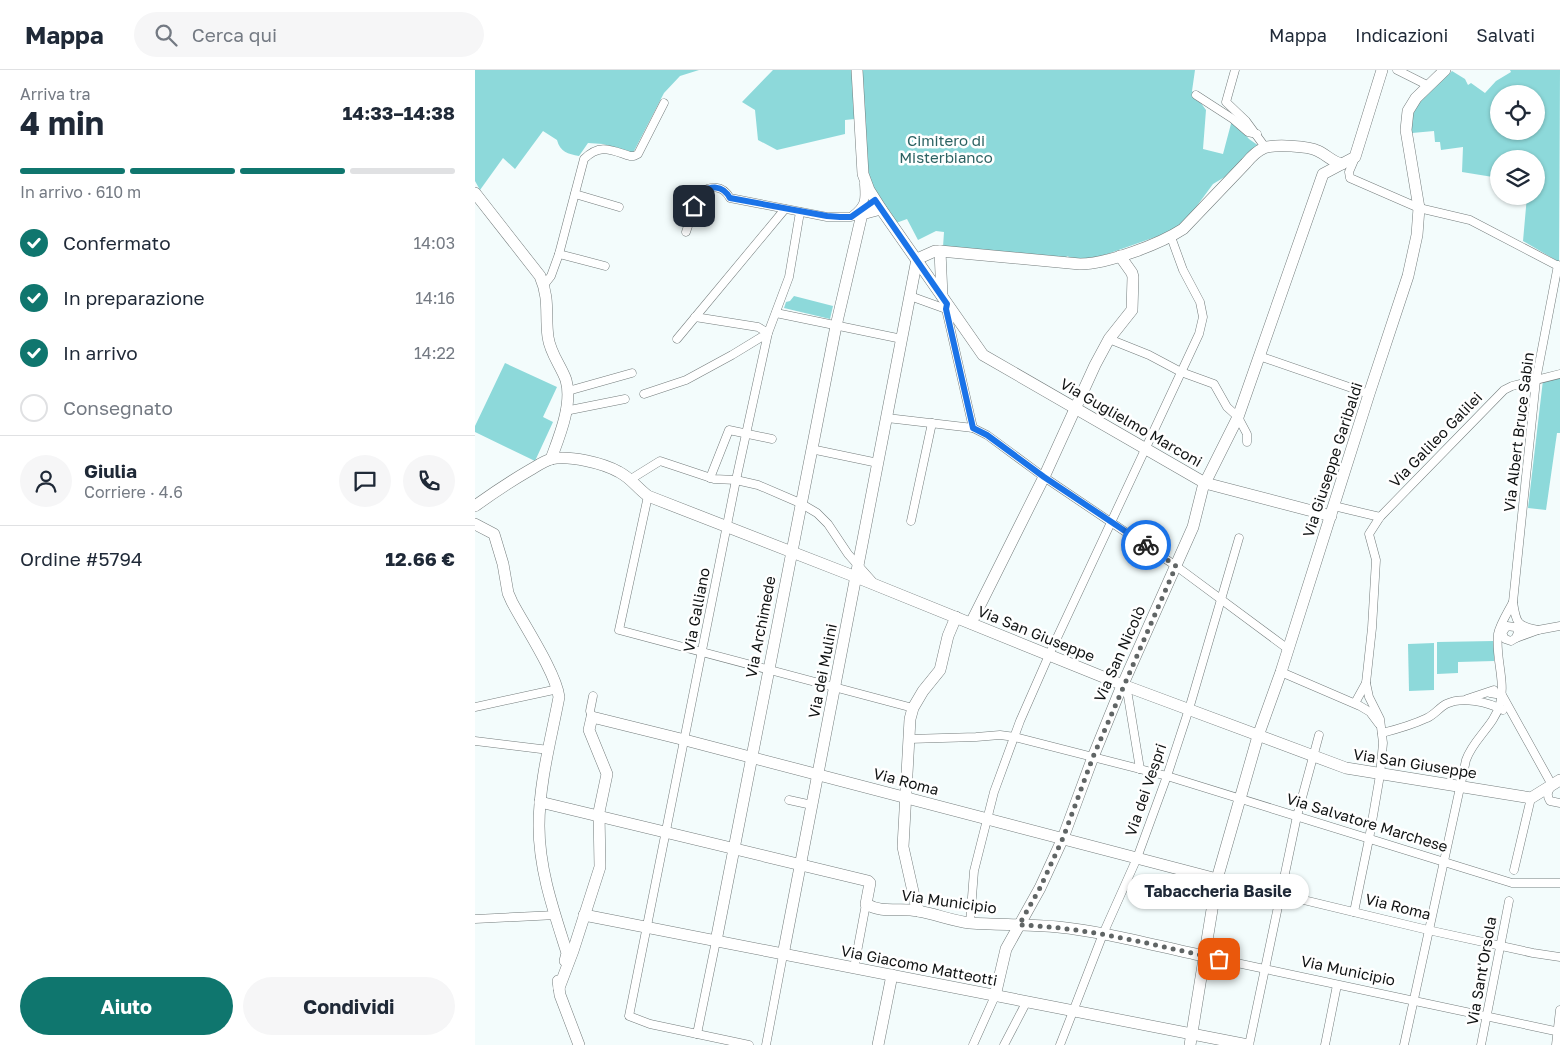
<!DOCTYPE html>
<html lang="it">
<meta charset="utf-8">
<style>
body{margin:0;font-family:"Golos Text",sans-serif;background:#f6f6f7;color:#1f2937;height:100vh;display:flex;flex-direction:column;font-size:19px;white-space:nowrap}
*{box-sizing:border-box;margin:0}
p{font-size:16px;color:#747a83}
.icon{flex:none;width:28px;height:28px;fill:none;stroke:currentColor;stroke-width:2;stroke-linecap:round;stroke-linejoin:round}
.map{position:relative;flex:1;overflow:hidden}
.details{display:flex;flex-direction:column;background:#fff;width:475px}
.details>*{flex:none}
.controls{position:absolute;left:1015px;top:15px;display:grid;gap:10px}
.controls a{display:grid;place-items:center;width:55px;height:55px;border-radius:50%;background:#fff;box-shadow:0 1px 4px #0004;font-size:25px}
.pin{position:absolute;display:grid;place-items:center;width:42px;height:42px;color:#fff;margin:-21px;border-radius:10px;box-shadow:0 2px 8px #0006}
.courier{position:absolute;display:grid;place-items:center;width:50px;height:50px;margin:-25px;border:4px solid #1a73e8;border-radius:50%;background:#fff;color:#222;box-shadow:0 1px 6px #0007}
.bubble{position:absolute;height:35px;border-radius:18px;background:#fff;box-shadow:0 1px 4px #0004;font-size:16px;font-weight:700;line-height:35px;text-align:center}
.summary em{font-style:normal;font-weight:700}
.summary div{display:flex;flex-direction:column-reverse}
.summary{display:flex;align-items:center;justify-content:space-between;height:85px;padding:0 20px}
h1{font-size:32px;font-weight:700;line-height:38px}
.bar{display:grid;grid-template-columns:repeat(4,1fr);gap:8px 5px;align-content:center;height:60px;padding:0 20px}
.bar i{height:6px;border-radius:4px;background:#e0e1e3}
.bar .selected{background:#0f766e}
.bar p{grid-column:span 4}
.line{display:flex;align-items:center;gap:12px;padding:0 20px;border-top:1px solid #e0e1e3}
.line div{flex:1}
.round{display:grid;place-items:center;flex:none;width:52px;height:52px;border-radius:26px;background:#f6f6f7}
ol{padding:0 20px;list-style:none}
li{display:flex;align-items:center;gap:15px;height:55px}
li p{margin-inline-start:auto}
li .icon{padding:5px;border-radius:50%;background:#0f766e;color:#fff;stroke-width:4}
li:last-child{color:#747a83}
li i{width:28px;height:28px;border:2px solid #e0e1e3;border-radius:50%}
.button{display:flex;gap:10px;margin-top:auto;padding:10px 20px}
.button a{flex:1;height:58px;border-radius:30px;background:#0f766e;color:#fff;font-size:20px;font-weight:700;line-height:58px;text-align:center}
.button a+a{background:#f6f6f7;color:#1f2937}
header{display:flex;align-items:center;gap:30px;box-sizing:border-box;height:70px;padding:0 25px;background:#fff;border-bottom:1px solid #e0e1e3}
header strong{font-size:24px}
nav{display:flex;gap:28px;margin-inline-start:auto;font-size:18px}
.search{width:350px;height:45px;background:#f6f6f7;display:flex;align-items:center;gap:12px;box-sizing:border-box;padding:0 18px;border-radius:28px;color:#747a83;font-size:19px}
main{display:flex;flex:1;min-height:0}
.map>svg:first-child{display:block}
.green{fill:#8dd9da;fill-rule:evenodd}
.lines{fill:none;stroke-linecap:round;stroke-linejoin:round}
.street-casing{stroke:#747c7c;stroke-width:9}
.secondary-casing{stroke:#747c7c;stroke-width:12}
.street{stroke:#fff;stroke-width:8}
.secondary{stroke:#fff;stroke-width:11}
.done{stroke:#606565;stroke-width:5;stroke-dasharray:0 9}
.route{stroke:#1a73e8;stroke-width:6}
.labels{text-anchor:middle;stroke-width:5;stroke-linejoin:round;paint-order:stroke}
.park-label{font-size:15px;fill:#2c6262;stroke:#fff}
.street-label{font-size:15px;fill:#111414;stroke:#fff}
</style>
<header>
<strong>Mappa</strong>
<div class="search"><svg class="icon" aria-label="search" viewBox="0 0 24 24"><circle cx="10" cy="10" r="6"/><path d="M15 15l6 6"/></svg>Cerca qui</div>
<nav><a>Mappa</a><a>Indicazioni</a><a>Salvati</a></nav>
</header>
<main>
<section class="details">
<div class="summary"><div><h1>4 min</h1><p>Arriva tra</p></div><em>14:33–14:38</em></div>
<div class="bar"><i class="selected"></i><i class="selected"></i><i class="selected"></i><i></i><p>In arrivo · 610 m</p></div>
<ol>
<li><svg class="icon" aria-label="check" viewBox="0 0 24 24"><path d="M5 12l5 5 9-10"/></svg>Confermato<p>14:03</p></li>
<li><svg class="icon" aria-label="check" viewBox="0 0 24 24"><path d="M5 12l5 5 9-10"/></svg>In preparazione<p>14:16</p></li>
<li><svg class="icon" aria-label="check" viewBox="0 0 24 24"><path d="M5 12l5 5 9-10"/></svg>In arrivo<p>14:22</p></li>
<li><i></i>Consegnato</li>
</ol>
<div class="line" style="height:90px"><a class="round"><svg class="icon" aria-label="person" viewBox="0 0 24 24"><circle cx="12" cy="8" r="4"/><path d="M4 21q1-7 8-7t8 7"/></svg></a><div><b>Giulia</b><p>Corriere · 4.6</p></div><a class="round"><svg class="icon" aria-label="chat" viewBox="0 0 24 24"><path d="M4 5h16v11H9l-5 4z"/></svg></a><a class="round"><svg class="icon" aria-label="phone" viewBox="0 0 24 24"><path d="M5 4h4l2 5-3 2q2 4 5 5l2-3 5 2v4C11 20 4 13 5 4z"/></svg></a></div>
<div class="line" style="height:65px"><div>Ordine #5794</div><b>12.66 €</b></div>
<div class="button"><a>Aiuto</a><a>Condividi</a></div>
</section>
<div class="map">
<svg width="1085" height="975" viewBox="0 0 1085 975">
<rect width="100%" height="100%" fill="#f3fcfc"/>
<g class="green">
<path d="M 0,0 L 224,0 L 205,6 L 189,23 L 158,83 L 128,74 L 113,73 L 104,86 C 93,84 85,82 82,70 L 68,61 L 40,99 L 28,88 L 5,120 L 0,111 Z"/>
<path d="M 298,0 L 377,0 L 380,49 L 370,50 L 370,64 L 302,80 L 283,70 L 280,40 L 267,32 Z"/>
<path d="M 386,0 L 720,0 L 717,21 L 731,40 L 728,79 L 748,84 L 757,50 L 774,69 L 784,76 L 753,105 L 738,114 L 713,148 L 704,157 L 686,165 L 621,188 L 595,189 L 593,186 L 586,189 L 468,177 L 469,162 L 461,161 L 443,170 L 432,149 L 421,153 L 399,122 L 393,107 Z"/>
<path d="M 1035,0 L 1085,0 L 1084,192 L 1048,171 L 1052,126 L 1061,126 L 1061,89 L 1024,89 L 1024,108 L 987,102 L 988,77 L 966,80 L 965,72 L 960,72 L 959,61 L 937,63 L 937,43 L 941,36 L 977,1 L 990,9 L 993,15 L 996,13 L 1010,23 L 1021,11 L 1036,2 ZM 1024,24 L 1061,24 L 1061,61 L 1024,61 Z"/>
<path d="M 319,226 L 358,236 L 355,249 L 309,238 L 311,232 L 315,231 Z"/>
<path d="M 30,293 L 82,317 L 68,347 L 78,352 L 60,391 L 0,362 L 0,356 Z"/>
<path d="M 1085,307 L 1085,363 L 1082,363 L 1071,440 L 1053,438 L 1068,310 Z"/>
<path d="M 1019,571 L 1019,591 L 983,592 L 983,603 L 962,604 L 962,572 Z"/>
<path d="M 959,573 L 959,620 L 934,621 L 933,574 Z"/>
</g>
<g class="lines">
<g class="street-casing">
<g id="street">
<path d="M 760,0 L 751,32 L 771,51 L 790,77"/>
<path d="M 922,0 L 954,16"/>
<path d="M 721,25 L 758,49 L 773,62 L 782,64"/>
<path d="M 880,88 L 874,102 L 875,108 L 944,138 L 995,150 L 1085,197"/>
<path d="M 100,124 L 144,137"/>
<path d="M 378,145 C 391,135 390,129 389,114"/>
<path d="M 211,162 L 224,123 C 236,116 247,114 255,128 L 352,147 L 376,147 L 387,144"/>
<path d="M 84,184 L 130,196"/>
<path d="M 69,215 L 76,206 L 84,184 L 109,89 C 125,73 136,80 155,86 L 159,86 L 163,84 L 189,33"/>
<path d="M 435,226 L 471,239 L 472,236"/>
<path d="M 471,239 L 498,358"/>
<path d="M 301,243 L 427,269"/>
<path d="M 202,269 L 310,139"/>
<path d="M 634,269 L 674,285 L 706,302 L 739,314 L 752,337 L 763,347 L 772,364 L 772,372"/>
<path d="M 784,286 L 894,324"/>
<path d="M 93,321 L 157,303"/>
<path d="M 169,324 L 211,310 L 257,285 L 293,263 L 283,257 L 220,247"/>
<path d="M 90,341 L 150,329"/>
<path d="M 412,348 L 498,358 L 512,365 L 569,407 L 701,496 L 813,579"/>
<path d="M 336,379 L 403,393"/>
<path d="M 235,408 L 254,360 L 297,369"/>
<path d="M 156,409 L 185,391 L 239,409 L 261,410 L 283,415 L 325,433 L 342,443 L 353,454 L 373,484 L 398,512"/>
<path d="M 173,426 L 144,560 L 438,638"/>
<path d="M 859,436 L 905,447"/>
<path d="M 436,451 L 457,353"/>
<path d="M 1041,557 L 1043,562 L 1041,568 L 1036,571 L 1030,569 L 1027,563 L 1032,556 L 1047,558"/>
<path d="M 1063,560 C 1042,556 1041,553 1038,532 L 1061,310 L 1083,195"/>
<path d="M 1041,568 L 1063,560 L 1085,556"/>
<path d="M 806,602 L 885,636 L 895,642 L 904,654"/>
<path d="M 648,615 L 653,626 L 665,699"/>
<path d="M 1015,623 L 1027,625 L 1077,715 C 1073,721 1071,725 1075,731 L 1085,733"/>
<path d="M 992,629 L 1019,620"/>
<path d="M 880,633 L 891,613 L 897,558 L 901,490 L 894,464 L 905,447 L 1029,320 L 1037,316 L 1085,304"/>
<path d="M 0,637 L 83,619"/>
<path d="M 117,647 L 115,641 L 118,626"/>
<path d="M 907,663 C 923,659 937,655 952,648 C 959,645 964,638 971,634 C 987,626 1013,632 1028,640"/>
<path d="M 434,669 L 501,667 L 525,665 L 540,667 L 692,706 L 1037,813 L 1085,813"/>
<path d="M 0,671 L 74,680"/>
<path d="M 314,730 L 337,735"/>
<path d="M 1039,800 L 1056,728"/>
<path d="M 742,809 L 953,860 L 1058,883 L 1085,887"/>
<path d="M 879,842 L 894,769 L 905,705 L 908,673 L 905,649 L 894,627 L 891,613"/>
<path d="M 0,849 L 81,845"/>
<path d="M 495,853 L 499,801 L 519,722 L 545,651 L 574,585 L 724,264 L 728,247 L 725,232 L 708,200 L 696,167"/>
<path d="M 729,886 L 1085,962"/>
<path d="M 379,898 L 391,834"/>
<path d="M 222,964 L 241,871"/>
<path d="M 274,975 L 175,954 L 154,946 L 261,410 L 293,263 L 314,207 L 325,142"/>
<path d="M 291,975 L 308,885"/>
<path d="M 498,975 L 520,926"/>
<path d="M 529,975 L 552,931"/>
<path d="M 585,975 L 628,864 L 662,788 L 692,706 L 714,639 L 764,468"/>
<path d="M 774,975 L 822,746 L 844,665"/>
<path d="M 850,975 L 862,915"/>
<path d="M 929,975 L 991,690 C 998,669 1019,656 1025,634 C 1031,611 1020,587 1023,564 C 1025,554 1033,542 1038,532"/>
<path d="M 1006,975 L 1034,831"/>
<path d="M 1081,975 L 1085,940"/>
</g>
</g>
<g class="secondary-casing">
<g id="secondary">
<path d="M 382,0 L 388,104 L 394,120 L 406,139 L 508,285 L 730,413 L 856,446"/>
<path d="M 0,123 L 65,206 C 75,229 70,245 73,267 C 75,283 86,296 91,310 C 98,334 84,367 76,389"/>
<path d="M 465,181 L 467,226"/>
<path d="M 442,189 L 460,181 L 465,181 L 605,194 C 632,194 685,174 708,159 L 771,93 C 776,87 782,81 789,78 C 799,74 834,76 843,81 C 852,85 857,92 867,94"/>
<path d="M 0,436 C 18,423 36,411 55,400 C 62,396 69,391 76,389 C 94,385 128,393 144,402 C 156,408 162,418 173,426 L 376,505 L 648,615 L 871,698 L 1056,728 L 1085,710"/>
<path d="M 0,454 L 19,464 L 28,494 L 33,523 L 37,532 C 49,555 81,603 84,627 C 76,669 64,713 64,756 C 64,800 79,842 92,883 L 90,891"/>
<path d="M 496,553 L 569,407 L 620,295 L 634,269 L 657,240 L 658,207 L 657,203 L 645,186"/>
<path d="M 65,732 L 393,811 L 395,813 L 391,834 C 408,844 425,837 443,841 C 461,844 477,851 495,853 C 524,855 554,854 583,857 C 632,862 681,876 729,886"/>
<path d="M 444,841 L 441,835 L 428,777 L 435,649 L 438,638 L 448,621 L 465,600 L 473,566 L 481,547"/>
<path d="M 109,845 L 773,975"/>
<path d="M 241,871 L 361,256 L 387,144 L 406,139"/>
<path d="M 308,885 L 442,189"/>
<path d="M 83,911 L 85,925 L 104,975"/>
<path d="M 84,918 L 98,881 L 125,797 L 124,742 L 132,704 L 114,660 L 117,647 L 210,670 L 742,809"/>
<path d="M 520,926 L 531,879 L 565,818 L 588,768 L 618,687 L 644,623 L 718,457 L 728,417 L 763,347 L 848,104 L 880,87 L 907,0"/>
<path d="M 403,975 L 417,905"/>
<path d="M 715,975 L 742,809 L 783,666 L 806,602 L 894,324 L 933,206 L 942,165 L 944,138 L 931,60 L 933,41 L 941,28 L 970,0"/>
</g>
</g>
<use href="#street" class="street"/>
<use href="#secondary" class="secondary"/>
</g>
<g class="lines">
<path class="done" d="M 671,475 L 701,496 L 618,687 L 588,768 L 565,818 L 544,855 C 611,857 678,875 744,889"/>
<path class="route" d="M 219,136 L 224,123 C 236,116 247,114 255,128 L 352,146 L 365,147 L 376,147 L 400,130 L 472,234 L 471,239 L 498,358 L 512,365 L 569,407 L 671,475"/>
</g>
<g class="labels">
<g class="park-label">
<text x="471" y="76">Cimitero di<tspan x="471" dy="17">Misterbianco</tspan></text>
</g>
<g class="street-label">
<text transform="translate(656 353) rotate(30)" y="5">Via Guglielmo Marconi</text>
<text transform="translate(1044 362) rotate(-83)" y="5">Via Albert Bruce Sabin</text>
<text transform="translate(961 370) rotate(-46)" y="5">Via Galileo Galilei</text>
<text transform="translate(858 390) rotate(-72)" y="5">Via Giuseppe Garibaldi</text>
<text transform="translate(222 540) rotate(-79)" y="5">Via Galliano</text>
<text transform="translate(286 557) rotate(-79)" y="5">Via Archimede</text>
<text transform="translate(561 564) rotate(22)" y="5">Via San Giuseppe</text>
<text transform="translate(645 584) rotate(-66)" y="5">Via San Nicolò</text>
<text transform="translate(348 601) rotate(-79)" y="5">Via dei Mulini</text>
<text transform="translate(940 694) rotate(9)" y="5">Via San Giuseppe</text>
<text transform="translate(431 712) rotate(15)" y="5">Via Roma</text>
<text transform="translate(671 720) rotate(-71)" y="5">Via dei Vespri</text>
<text transform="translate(892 753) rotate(17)" y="5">Via Salvatore Marchese</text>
<text transform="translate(474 832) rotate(8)" y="5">Via Municipio</text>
<text transform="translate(923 837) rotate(14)" y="5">Via Roma</text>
<text transform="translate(444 896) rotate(11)" y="5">Via Giacomo Matteotti</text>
<text transform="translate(873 901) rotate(12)" y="5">Via Municipio</text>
<text transform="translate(1007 901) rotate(-80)" y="5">Via Sant'Orsola</text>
</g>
</g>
</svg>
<div class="controls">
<a><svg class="icon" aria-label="locate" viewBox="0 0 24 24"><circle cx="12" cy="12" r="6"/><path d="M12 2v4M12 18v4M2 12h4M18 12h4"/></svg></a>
<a><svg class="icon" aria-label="layers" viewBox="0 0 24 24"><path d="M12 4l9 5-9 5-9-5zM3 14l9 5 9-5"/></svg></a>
</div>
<div class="pin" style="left:744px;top:889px;background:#ea580c"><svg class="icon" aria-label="bag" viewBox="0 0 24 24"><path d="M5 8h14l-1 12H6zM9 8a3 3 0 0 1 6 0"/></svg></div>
<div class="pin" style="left:219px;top:136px;background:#1f2937"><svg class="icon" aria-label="home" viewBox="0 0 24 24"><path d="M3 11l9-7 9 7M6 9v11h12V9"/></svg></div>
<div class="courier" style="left:671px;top:475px"><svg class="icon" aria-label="bike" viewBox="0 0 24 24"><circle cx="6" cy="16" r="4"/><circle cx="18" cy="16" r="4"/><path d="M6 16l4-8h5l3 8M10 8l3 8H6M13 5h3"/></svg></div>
<div class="bubble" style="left:652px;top:804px;width:182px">Tabaccheria Basile</div>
</div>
</main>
